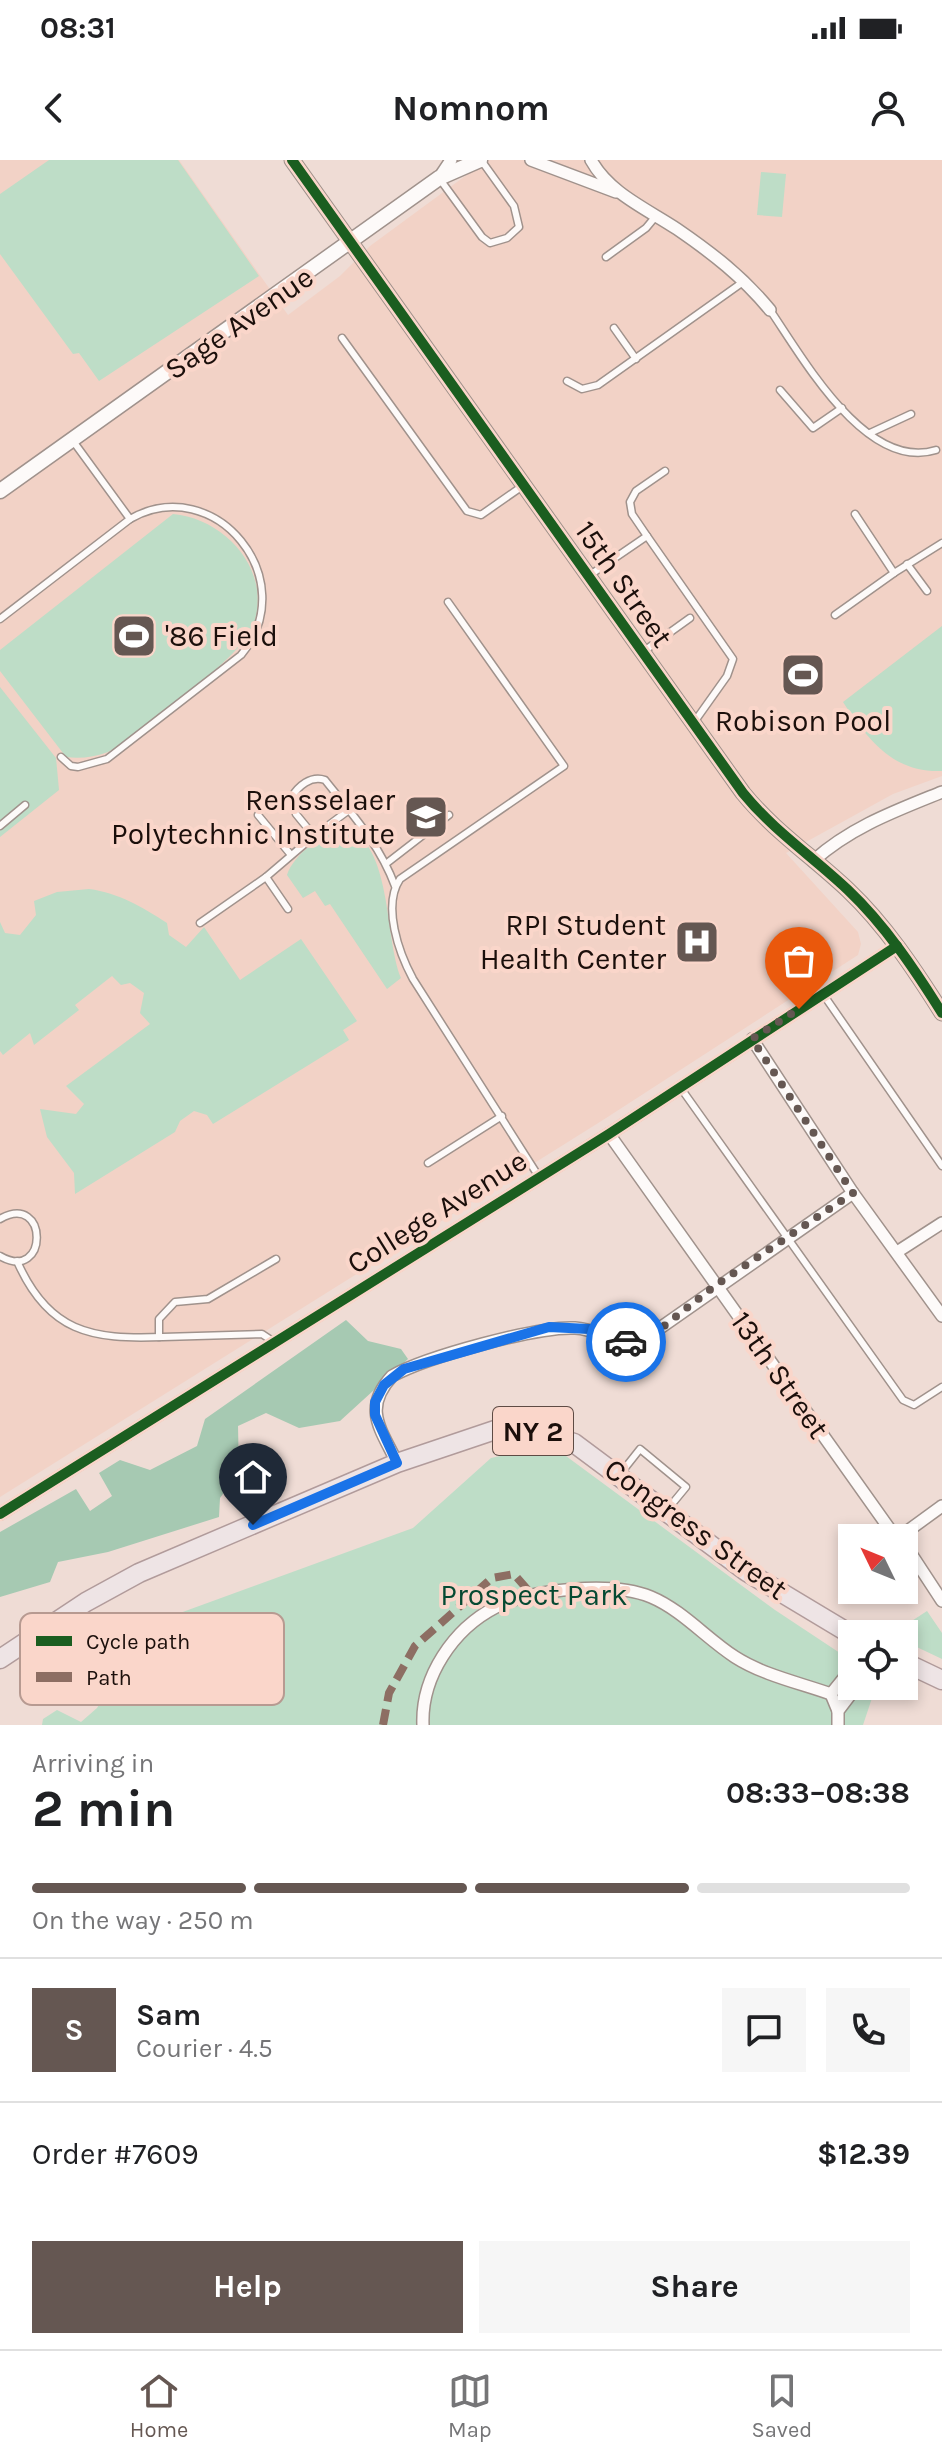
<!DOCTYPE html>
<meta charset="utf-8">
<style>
body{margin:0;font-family:Karla,sans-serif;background:#f6f6f6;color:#202124;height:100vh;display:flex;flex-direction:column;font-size:30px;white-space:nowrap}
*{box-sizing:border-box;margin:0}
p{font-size:26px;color:#757577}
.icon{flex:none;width:44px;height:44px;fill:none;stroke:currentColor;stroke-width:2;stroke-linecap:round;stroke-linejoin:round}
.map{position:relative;height:1565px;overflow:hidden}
.side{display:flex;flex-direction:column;background:#fff;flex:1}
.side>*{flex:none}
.needle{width:52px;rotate:313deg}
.fabs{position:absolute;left:838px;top:1364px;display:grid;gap:16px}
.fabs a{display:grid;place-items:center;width:80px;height:80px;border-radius:0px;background:#fff;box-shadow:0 4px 12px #0003;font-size:40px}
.pin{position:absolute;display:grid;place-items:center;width:68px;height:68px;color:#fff;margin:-82px -34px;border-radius:50% 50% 50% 0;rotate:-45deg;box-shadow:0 0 8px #0007}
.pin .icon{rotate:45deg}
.courier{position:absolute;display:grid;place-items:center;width:80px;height:80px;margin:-40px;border:6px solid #1a73e8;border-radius:50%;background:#fff;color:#222;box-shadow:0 2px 10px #0007}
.overview em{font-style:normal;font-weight:700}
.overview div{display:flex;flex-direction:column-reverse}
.overview{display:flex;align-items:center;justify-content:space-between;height:136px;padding:0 32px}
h1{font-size:52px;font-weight:700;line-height:60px}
.bar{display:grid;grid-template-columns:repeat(4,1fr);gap:12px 8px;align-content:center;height:96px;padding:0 32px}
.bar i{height:10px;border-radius:6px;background:#e0e0e0}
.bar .current{background:#655752}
.bar p{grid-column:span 4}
.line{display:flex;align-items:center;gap:20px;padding:0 32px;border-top:2px solid #e0e0e0}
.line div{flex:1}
.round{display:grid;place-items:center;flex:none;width:84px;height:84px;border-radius:0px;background:#f6f6f6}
.cta{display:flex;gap:16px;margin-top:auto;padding:16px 32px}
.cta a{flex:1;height:92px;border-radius:0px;background:#655752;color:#fff;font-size:32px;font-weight:700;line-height:92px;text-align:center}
.cta a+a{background:#f6f6f6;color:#202124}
.status{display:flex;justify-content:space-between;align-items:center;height:56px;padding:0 40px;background:#fff;direction:ltr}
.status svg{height:22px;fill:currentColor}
header{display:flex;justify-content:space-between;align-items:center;height:104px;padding:0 32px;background:#fff;font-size:36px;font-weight:700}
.tab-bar{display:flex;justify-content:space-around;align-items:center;height:112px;border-top:2px solid #e0e0e0;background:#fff;font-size:22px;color:#757577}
.tab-bar a{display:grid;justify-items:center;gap:4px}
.tab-bar .current{color:#655752}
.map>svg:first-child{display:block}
.built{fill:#f2d2c6}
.green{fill:#beddc7}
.forest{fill:#a6c9b2}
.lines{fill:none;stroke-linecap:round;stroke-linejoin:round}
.service-casing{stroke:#a0928c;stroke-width:9}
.minor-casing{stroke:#a0928c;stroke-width:14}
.tertiary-casing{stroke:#a0928c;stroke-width:17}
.primary-casing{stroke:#b19b9b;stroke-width:21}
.service{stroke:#fdfaf9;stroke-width:6}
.minor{stroke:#fdfaf9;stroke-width:11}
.tertiary{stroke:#fdfaf9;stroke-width:14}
.primary{stroke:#eee4e5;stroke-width:18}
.quiet{stroke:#8d6e63;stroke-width:8;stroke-dasharray:16 8;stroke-linecap:butt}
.cycleway-casing{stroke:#fad6ca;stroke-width:15}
.cycleway{stroke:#1b5e20;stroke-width:10}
.done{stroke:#655752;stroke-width:8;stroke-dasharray:0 14.4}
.route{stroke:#1a73e8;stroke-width:10}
.labels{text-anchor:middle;stroke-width:8;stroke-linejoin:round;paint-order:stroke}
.shield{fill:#fad6ca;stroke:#5e4b44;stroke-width:2}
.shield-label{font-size:28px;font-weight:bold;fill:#1b0f0b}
.street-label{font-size:30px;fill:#1b0f0b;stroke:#fad6ca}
.poi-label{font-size:30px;fill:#1b0f0b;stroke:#fad6ca;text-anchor:end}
.park-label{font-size:30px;fill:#064932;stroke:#fad6ca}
.key{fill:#fad6ca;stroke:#b79a91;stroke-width:2}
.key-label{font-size:22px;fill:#1b0f0b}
</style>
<div class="status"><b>08:31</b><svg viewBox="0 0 49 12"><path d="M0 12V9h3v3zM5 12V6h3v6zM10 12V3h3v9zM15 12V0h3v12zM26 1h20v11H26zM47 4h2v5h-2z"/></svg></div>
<header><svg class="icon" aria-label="back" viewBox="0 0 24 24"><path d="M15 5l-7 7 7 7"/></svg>Nomnom<svg class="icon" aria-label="person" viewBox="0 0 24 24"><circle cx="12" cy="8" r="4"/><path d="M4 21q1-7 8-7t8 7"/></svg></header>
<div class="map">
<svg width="942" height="1565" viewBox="0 0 942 1565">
<rect width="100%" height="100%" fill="#efdcd5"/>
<path class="built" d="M 0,0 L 179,0 L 288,155 L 340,116 L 370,86 L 487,0 L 942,0 L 942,616 L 893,634 L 786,693 L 858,772 L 861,784 L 858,795 L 603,960 L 0,1337 Z"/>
<g class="green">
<path d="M 49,0 L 178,0 L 259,116 L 99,221 L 79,193 L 73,194 L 0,94 L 0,34 Z"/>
<path d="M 761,12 L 786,14 L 782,57 L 757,55 Z"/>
<path d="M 173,354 C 227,359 276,414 251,471 C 241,494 132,582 108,592 C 95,597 80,599 66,597 L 0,511 L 0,490 Z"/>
<path d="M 942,466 L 942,611 C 893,613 868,580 843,542 Z"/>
<path d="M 0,527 L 56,598 L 59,630 L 0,677 Z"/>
<path d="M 345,667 C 393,685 384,777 401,818 L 387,829 L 330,744 L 325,746 L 315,731 L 303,738 L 287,715 C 293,695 326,670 345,667 Z"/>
<path d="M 89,729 C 119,733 142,747 167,763 L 169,775 L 186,787 L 204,767 L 240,820 L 301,779 L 357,861 L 343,870 L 349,880 L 213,964 L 207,955 L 194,951 L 180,961 L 175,972 L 75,1034 L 74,1013 L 47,977 L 40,949 L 76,954 L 84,944 L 66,926 L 150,864 L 140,853 L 144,833 L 130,823 L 121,825 L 112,816 L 75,845 L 79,850 L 34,885 L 30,873 L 3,895 L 0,891 L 0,762 L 5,773 L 20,775 L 36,755 L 34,741 L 57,732 Z"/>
<path d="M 551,1285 L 775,1450 L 852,1501 L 852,1526 L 876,1526 L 863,1565 L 42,1565 L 43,1559 L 57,1550 L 81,1562 L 97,1548 L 147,1465 L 413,1368 L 491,1298 Z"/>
<path d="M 927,1451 L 942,1473 L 942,1499 L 904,1481 L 904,1474 L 892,1474 Z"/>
</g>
<path class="forest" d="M 346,1160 L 368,1181 L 401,1189 L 408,1199 L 340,1261 L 299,1268 L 266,1253 L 238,1266 L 239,1312 L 220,1338 L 219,1357 L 108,1392 L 58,1402 L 50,1422 L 0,1437 L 0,1372 L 76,1329 L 90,1351 L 112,1336 L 99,1313 L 120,1300 L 150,1310 L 197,1286 L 205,1259 Z"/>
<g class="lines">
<g class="service-casing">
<g id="service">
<path d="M 439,18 L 482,77 L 490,83 L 507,78 L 519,67 L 514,46 L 481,0"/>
<path d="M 606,97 L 646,68 L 656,56"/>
<path d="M 770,150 C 803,198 866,312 936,290"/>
<path d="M 614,168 L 636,199"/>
<path d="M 342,178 L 467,351 L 481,355 L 524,325"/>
<path d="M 567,221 L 582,229 L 598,225 L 743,122"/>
<path d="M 780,230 L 813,268 L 842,248"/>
<path d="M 870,273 L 911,254"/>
<path d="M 647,376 L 632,354 L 630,342 L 636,331 L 665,311"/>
<path d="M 907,404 L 927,431"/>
<path d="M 894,413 L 942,383"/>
<path d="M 590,415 L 647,376 L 733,499 L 727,516 L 695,561"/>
<path d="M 448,442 L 564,606 L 400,719 C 382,746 399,793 413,819 L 539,1017"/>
<path d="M 835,455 L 894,413 L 855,354"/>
<path d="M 0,459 L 130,359 L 73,281"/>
<path d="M 644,491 L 690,458"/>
<path d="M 61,597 L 71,606 L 78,607 L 107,599 L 241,495 C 304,420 215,311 130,359"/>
<path d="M 349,650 L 314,676 L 296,654 L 291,638 C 298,626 311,615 325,620 C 352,654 380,685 395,726"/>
<path d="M 258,655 L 291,695"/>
<path d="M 0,666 L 25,645"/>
<path d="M 387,703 L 449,655"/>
<path d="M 266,717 L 288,749"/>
<path d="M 200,763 L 266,717 L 314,676"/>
<path d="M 823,834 L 942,1006"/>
<path d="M 680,927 L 903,1240 L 914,1245 L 942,1227"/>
<path d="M 428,1003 L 502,956"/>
<path d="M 0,1059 C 49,1031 49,1124 0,1096"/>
<path d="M 17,1101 C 48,1172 91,1180 163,1177 C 196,1176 229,1175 262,1174 L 274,1182"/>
<path d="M 159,1177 L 159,1159 L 175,1142 L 208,1139 L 276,1099"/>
<path d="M 621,1313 L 640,1289 L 686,1327 L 667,1350"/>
</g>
</g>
<g class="minor-casing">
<g id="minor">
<path d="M 531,0 L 616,32"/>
<path d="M 591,0 C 609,33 647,49 677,69 C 712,93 743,117 770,150"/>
<path d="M 439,18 L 451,0"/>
<path d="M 813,701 C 851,667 895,651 942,632"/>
<path d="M 752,879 L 853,1033 L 942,1156"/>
<path d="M 609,974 L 896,1378"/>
<path d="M 897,1092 L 942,1063"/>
<path d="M 397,1303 C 381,1269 362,1249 392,1216 C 426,1197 538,1166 575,1168 C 598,1169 617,1184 640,1182 L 853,1033"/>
<path d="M 0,1354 L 609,974 L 897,786"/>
<path d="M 898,1378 L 942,1346"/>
<path d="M 904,1383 L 942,1441"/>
<path d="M 838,1551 L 831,1534 L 852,1508"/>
<path d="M 423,1565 C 421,1517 453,1469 496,1447 C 533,1429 612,1421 651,1437 C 682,1450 707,1479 735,1497 C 763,1515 800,1523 831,1534"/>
<path d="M 838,1565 L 838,1551 L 857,1526"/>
</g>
</g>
<g class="tertiary-casing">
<g id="tertiary">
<path d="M 292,0 L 743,633 C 774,671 812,696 848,730 C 885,765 915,810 942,853"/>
<path d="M 0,331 L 439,18 L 480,0"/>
</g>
</g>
<g class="primary-casing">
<g id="primary">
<path d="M 0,1499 L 86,1442 L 139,1413 L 397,1303 L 495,1270 L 527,1269 L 574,1283 L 747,1412 L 852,1475"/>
<path d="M 904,1502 L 942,1520"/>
</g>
</g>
<use href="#service" class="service"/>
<use href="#minor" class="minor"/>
<use href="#tertiary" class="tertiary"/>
<use href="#primary" class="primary"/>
<path class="quiet" d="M 383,1565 L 389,1533 L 415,1486 L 492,1418 L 514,1414 L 534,1437"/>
<g class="cycleway-casing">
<g id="cycleway">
<path d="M 292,0 L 743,633 C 774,671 812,696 848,730 C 885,765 915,810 942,853"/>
<path d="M 0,1354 L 609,974 L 897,786"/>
</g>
</g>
<use href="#cycleway" class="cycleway"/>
</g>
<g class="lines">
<path class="done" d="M 626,1182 L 650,1177 L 716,1125 L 853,1033 L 752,879 L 799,849"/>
<path class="route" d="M 253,1365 L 397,1303 L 375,1255 L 375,1242 L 384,1225 L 404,1209 L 549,1167 L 589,1169 L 626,1182"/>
</g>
<defs>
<g id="stadium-square" transform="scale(2.3)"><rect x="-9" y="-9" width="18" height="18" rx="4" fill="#655752" stroke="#fad6ca"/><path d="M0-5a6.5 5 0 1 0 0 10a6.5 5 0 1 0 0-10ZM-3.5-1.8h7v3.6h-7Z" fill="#fff"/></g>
<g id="university-square" transform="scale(2.3)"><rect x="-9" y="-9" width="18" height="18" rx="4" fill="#655752" stroke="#fad6ca"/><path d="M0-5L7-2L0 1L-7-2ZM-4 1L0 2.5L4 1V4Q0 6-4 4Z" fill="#fff"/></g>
<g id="hospital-square" transform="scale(2.3)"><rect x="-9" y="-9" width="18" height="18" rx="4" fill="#655752" stroke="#fad6ca"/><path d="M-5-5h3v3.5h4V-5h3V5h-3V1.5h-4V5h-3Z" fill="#fff"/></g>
</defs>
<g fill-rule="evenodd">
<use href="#stadium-square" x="134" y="476"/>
<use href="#stadium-square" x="803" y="515"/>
<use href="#university-square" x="426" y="657"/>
<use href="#hospital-square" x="697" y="782"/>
</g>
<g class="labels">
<rect class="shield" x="493" y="1247" width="80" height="48" rx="6"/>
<g class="shield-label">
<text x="533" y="1281">NY 2</text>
</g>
<g class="street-label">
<text transform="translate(239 163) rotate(-35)" y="10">Sage Avenue</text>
<text transform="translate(624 424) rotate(55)" y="10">15th Street</text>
<text transform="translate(437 1052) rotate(-32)" y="10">College Avenue</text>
<text transform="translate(780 1215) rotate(55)" y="10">13th Street</text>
<text transform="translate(696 1369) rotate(36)" y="10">Congress Street</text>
</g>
<g class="poi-label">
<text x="165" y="486" text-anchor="start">'86 Field</text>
<text x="803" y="571" text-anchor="middle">Robison Pool</text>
<text x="395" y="650">Rensselaer<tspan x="395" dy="34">Polytechnic Institute</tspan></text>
<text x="666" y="775">RPI Student<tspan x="666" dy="34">Health Center</tspan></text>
</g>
<g class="park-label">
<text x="534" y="1445">Prospect Park</text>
</g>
</g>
<rect x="20" y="1453" width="264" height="92" rx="12" class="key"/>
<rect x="36" y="1476" width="36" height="10" fill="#1b5e20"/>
<rect x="36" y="1512" width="36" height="10" fill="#8d6e63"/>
<g class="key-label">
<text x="86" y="1489">Cycle path</text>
<text x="86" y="1525">Path</text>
</g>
</svg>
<div class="fabs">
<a><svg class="needle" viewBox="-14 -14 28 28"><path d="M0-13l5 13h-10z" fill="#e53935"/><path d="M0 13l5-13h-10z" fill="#757577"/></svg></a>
<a><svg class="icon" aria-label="locate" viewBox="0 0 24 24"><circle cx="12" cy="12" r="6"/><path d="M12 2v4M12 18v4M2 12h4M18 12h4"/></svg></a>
</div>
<div class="pin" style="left:799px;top:849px;background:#ea580c"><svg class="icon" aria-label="bag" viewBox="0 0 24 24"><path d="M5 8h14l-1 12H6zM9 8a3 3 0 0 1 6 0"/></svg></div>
<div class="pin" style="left:253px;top:1365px;background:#1f2937"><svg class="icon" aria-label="home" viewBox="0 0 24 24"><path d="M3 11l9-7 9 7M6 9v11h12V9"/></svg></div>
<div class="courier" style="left:626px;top:1182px"><svg class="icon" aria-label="car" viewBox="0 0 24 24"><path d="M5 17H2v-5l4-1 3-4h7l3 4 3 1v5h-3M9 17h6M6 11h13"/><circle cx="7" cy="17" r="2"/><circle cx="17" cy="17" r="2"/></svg></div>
</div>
<section class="side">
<div class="overview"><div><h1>2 min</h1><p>Arriving in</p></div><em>08:33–08:38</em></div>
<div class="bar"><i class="current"></i><i class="current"></i><i class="current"></i><i></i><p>On the way · 250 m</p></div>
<div class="line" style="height:144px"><b class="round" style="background:#655752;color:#fff">S</b><div><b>Sam</b><p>Courier · 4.5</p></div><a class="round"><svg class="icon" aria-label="chat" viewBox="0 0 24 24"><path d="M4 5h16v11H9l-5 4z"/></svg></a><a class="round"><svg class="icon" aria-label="phone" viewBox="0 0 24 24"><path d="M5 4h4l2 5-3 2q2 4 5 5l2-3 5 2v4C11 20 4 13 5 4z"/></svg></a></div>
<div class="line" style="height:104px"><div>Order #7609</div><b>$12.39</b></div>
<div class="cta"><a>Help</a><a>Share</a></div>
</section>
<nav class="tab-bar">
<a class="current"><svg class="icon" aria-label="home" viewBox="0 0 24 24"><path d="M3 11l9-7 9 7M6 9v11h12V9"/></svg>Home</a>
<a><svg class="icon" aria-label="map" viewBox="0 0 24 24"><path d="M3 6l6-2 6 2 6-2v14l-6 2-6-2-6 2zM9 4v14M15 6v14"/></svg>Map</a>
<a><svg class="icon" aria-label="saved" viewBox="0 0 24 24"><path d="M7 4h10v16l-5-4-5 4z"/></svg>Saved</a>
</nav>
